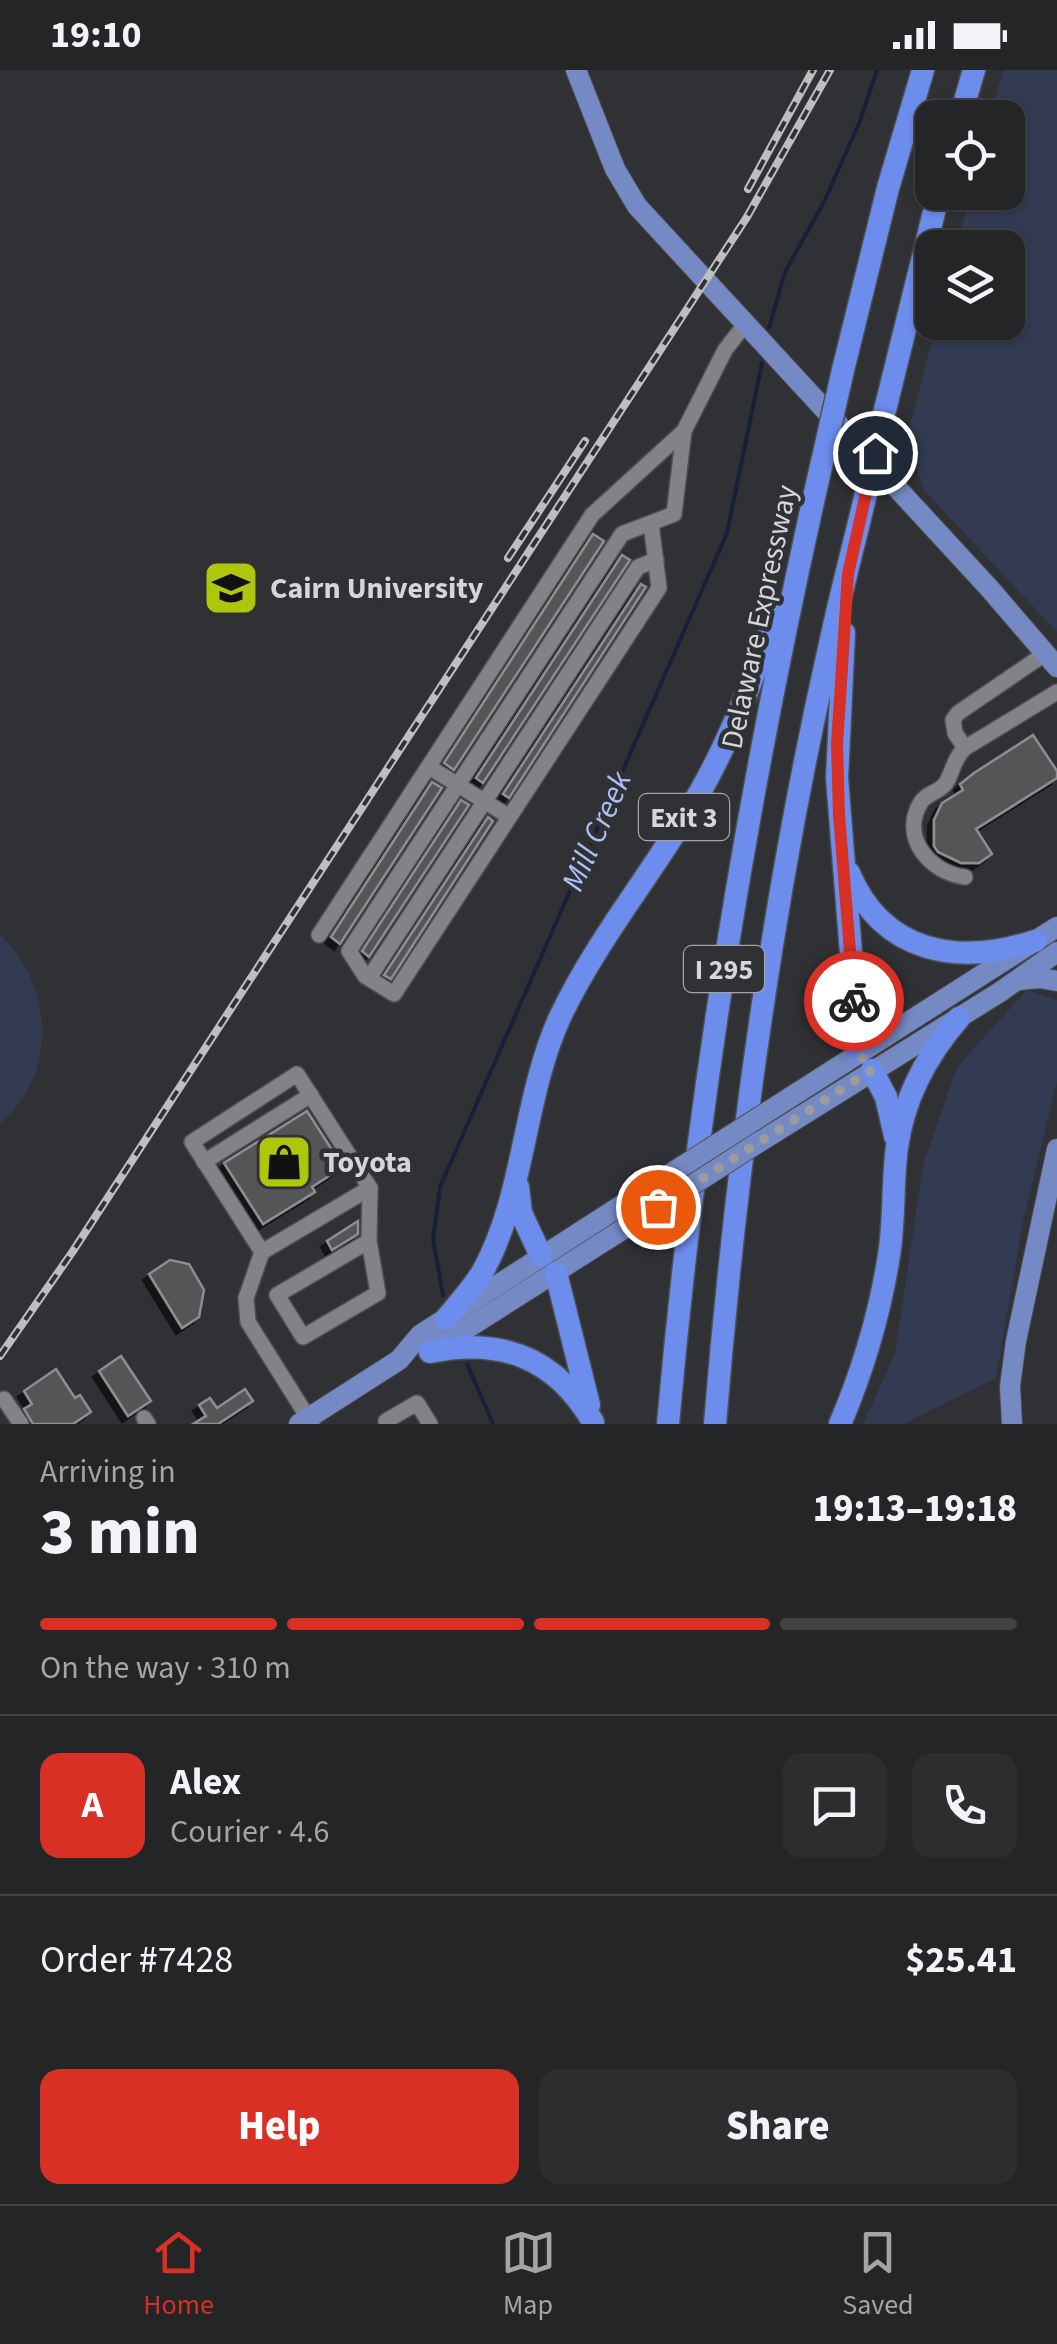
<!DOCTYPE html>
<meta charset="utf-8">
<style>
body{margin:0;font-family:"Source Sans 3",sans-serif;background:#2c2d2f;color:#f1f3f6;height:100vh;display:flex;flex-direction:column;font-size:38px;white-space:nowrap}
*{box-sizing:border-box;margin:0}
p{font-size:32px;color:#a3a5a7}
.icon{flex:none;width:55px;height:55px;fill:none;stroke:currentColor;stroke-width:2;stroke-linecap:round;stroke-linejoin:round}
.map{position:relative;height:1354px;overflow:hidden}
.sheet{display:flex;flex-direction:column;background:#242527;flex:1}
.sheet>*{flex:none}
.fabs{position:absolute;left:915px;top:30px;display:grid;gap:20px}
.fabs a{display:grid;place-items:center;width:110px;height:110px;border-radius:20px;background:#242527;box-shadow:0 2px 8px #0004,0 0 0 2px #414244;font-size:50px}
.pin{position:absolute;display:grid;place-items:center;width:85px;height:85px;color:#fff;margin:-42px;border:5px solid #fff;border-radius:50%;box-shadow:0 2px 10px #0007}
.courier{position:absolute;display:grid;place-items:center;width:100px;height:100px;margin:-50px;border:8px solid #d93025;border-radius:50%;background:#fff;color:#222;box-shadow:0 2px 12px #0007}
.headline em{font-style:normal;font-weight:800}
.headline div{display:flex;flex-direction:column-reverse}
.headline{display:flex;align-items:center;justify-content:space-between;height:170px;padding:0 40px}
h1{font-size:65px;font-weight:800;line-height:75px}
.bar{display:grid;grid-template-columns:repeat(4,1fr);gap:15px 10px;align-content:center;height:120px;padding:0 40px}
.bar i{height:12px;border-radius:8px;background:#414244}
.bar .active{background:#d93025}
.bar p{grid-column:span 4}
.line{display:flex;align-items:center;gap:25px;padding:0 40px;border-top:2px solid #414244}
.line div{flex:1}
.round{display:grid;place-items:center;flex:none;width:105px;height:105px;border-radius:20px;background:#2c2d2f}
.action{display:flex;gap:20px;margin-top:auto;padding:20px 40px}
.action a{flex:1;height:115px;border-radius:20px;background:#d93025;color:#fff;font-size:40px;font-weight:800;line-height:115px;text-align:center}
.action a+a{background:#2c2d2f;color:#f1f3f6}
.status{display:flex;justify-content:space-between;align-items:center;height:70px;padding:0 50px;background:#242527;direction:ltr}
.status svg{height:28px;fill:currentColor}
.menu{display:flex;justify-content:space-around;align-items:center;height:140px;border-top:2px solid #414244;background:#242527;font-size:28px;color:#a3a5a7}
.menu a{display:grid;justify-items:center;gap:5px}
.menu .active{color:#d93025}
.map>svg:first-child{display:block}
.green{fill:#323b52}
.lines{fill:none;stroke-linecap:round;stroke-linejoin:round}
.stream{stroke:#17203a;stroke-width:4}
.building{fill:#535557;stroke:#8d8e91;stroke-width:2.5;filter:url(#shadow)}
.minor-casing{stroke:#4d4e50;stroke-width:18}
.major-casing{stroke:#4d4e50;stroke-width:22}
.highway-casing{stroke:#4d4e50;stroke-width:25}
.minor{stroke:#818386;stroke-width:15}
.major{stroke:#7589c4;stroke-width:20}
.highway{stroke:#6d8ded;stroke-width:22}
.rail-casing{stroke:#bdbebf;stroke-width:8}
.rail{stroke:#303134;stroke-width:4;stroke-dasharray:11;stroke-linecap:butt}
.major-bridge-casing{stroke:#4d4e50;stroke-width:22;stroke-linecap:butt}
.highway-bridge-casing{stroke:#4d4e50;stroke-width:25;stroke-linecap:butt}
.major-bridge{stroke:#7589c4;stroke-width:20}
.highway-bridge{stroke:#6d8ded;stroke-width:22}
.done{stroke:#9b9c9e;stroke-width:10;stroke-dasharray:0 18}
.route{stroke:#d93025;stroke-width:12}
.labels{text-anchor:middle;stroke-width:9;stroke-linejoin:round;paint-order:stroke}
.shield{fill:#303134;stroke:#a4a4a6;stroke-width:2.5}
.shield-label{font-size:28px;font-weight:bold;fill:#d5d6d7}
.poi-label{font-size:30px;font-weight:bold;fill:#d5d6d7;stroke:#303134;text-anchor:start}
.street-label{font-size:30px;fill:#d5d6d7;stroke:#303134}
.water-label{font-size:32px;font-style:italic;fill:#abc0f7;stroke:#303134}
</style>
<div class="status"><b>19:10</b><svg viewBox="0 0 49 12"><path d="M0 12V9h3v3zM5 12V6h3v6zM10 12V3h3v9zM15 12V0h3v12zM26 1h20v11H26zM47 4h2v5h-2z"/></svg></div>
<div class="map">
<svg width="1057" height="1354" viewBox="0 0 1057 1354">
<defs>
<filter id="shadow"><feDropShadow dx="-6" dy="6" stdDeviation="0" flood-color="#0009"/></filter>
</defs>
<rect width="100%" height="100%" fill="#303134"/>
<g class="green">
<path d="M 1003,0 L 1057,0 L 1057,562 L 924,420 L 906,370 L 937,253 L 1008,252 L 1008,178 L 956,177 L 971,123 L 1008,122 L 1008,48 L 990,47 Z"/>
<path d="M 0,865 C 53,913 59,1005 0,1053 Z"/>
<path d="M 1027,920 L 1057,930 L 1057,1012 L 1023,1151 L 996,1308 L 903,1354 L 863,1354 L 895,1284 L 923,1095 L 957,997 Z"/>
</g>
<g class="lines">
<g class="stream">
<path d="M 769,258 L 785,202 L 824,132 L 860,51 L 877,0"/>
<path d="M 443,1225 L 433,1169 L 440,1117 L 727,463 L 762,293"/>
<path d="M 467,1294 L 493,1354"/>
</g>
</g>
<g class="building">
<path d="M 593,464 L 604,471 L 454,700 L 444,693 Z"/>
<path d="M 622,485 L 630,490 L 483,713 L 476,708 Z"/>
<path d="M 641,514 L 646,517 L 509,728 L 503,724 Z"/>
<path d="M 1033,665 L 1057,701 L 1057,708 L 976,759 L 992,784 L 979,793 L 961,793 L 938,782 L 934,776 L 934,750 L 942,733 L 963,720 L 960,714 L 974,703 Z"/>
<path d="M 432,712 L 442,718 L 340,874 L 331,867 Z"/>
<path d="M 461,730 L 469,735 L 369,887 L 362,881 Z"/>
<path d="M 488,747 L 493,751 L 391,909 L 384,905 Z"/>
<path d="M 307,1041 L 343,1097 L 312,1117 L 315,1122 L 263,1154 L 224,1093 Z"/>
<path d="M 358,1151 L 358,1164 L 332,1180 L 327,1171 Z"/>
<path d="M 170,1190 L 189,1194 L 204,1220 L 199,1247 L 182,1258 L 149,1204 Z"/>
<path d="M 121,1286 L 151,1331 L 128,1346 L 99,1301 Z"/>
<path d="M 56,1299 L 75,1328 L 80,1325 L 91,1342 L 73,1354 L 33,1354 L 24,1339 L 32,1334 L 24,1321 Z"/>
<path d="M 245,1319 L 253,1331 L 218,1354 L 193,1354 L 206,1346 L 199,1335 L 210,1328 L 217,1338 Z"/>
</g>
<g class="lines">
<g class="minor-casing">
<g id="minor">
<path d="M 651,453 L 659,518 L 394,924 L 365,906 L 349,881 L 622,464 L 674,444 L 684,361 L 725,280 L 746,253"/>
<path d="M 965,678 L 955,663 L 953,650 L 958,643 L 1046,583"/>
<path d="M 429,697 L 508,746"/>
<path d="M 965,807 C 931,803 899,768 921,732 C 927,723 940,722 946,713 C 953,701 954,688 965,678 L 1057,622"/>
<path d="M 319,865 L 592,445 L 684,361"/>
<path d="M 369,908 L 638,497 L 656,490"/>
<path d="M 204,1092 L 311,1025"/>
<path d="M 369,1171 L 277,1225 L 303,1267 L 378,1223 L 369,1171 L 370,1118"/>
<path d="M 262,1182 L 192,1072 L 297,1004 L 370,1118 L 262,1182 L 246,1228 L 248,1252 L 312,1354"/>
<path d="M 4,1329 L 21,1354"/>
<path d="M 144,1348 L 148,1354"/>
<path d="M 386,1351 L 417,1333 L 430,1354"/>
</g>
</g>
<g class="major-casing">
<g id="major">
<path d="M 576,0 L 615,99 L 637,136 L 990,519 L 1057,597"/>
<path d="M 1019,910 L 1039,908 L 1057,911"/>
<path d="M 786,1030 L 1057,857"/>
<path d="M 753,1076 L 1000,922 L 1057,882"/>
<path d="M 430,1282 L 658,1137"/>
<path d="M 299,1354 L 399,1290 L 420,1265 L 681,1097"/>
<path d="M 1012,1354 L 1010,1316 L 1016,1271 L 1057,1079"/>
</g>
</g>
<g class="highway-casing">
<g id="highway">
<path d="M 960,48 L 974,0"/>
<path d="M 843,300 L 888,118 L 923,0"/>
<path d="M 883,348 L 939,122"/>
<path d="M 844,563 L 837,708 L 859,983"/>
<path d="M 849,803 C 883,884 959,896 1035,871"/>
<path d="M 872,1000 L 886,1027 L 895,1066"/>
<path d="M 518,1117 L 521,1143 L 541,1186"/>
<path d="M 556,1203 L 589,1335"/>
<path d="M 446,1249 C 459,1233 473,1218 483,1201 C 525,1125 523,1028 560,947 C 598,867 656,799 700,722 C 733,664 755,603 777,541"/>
<path d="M 430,1282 C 501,1267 556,1288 593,1352"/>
<path d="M 668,1354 C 697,1026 751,700 825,379"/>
<path d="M 715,1354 C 736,1097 773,825 830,574 C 841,522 855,471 867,419"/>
<path d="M 840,1354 C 863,1300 880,1243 889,1185 C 895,1149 892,1113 897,1077 C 904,1027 926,986 959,948"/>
</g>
</g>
<use href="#minor" class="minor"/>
<use href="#major" class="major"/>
<use href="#highway" class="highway"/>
<g class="rail-casing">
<g id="rail">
<path d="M 748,119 L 813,0"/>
<path d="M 508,488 L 585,371"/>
<path d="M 0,1286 L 73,1181 L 747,147 L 830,0"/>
</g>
</g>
<use href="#rail" class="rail"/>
<g class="major-bridge-casing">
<g id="major-bridge">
<path d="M 681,1097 L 786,1030"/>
<path d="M 658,1137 L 753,1076"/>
</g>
</g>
<g class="highway-bridge-casing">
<g id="highway-bridge">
<path d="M 825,379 L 843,300"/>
<path d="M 867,419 L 883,348"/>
</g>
</g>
<use href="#major-bridge" class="major-bridge"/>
<use href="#highway-bridge" class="highway-bridge"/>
</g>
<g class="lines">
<path class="done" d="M 658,1137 L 872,1000 L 859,984 L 854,931"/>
<path class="route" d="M 854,931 L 839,745 L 837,674 L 848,504 L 875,383"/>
</g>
<defs>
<g id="university-square" transform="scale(2.875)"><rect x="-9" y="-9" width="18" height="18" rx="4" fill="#aec60c" stroke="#303134"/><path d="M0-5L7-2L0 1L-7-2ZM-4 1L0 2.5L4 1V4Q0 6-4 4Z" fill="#111"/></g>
<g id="shop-square" transform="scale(2.875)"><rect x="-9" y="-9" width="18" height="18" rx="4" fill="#aec60c" stroke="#303134"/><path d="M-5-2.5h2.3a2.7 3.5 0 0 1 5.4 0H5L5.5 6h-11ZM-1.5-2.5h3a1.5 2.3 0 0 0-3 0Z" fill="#111"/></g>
</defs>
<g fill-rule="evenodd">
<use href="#university-square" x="231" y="518"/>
<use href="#shop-square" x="284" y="1092"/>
</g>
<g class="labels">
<g class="shield">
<rect x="639" y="724" width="90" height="46" rx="8"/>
<rect x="684" y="876" width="80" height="46" rx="8"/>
</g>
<g class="shield-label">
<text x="684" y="757">Exit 3</text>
<text x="724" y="909">I 295</text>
</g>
<g class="poi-label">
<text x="270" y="528">Cairn University</text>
<text x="323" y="1102">Toyota</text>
</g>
<g class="street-label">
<text transform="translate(759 547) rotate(-78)" y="10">Delaware Expressway</text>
</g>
<g class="water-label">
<text transform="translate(596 761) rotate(-66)" y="11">Mill Creek</text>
</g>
</g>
</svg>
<div class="fabs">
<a><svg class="icon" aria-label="locate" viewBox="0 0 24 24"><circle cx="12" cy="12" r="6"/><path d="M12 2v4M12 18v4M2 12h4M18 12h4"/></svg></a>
<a><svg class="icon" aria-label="layers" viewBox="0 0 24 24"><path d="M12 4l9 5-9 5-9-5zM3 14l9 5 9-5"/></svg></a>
</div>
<div class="pin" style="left:658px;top:1137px;background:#ea580c"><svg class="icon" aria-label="bag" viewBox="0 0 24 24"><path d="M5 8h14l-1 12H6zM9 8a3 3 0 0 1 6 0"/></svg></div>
<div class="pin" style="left:875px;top:383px;background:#1f2937"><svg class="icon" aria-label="home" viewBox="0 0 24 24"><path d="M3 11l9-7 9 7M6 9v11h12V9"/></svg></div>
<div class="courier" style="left:854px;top:931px"><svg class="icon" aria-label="bike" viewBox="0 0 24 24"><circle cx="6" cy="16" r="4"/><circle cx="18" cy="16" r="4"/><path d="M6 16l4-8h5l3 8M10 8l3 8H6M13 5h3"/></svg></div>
</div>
<section class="sheet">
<div class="headline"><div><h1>3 min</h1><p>Arriving in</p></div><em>19:13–19:18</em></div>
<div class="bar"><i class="active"></i><i class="active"></i><i class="active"></i><i></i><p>On the way · 310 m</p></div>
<div class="line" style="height:180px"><b class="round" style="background:#d93025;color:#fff">A</b><div><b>Alex</b><p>Courier · 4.6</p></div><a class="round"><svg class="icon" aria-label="chat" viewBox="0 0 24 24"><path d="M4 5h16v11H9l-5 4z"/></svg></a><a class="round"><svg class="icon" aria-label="phone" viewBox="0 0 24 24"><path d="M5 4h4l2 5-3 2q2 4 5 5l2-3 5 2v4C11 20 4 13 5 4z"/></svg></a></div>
<div class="line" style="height:130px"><div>Order #7428</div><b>$25.41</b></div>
<div class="action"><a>Help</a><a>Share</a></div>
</section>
<nav class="menu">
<a class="active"><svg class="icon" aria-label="home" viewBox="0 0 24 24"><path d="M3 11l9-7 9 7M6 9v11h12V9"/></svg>Home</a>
<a><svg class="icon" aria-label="map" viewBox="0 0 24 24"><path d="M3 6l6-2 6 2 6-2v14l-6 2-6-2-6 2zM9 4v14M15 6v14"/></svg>Map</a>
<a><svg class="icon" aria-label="saved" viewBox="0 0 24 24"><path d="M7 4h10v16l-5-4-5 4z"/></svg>Saved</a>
</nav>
